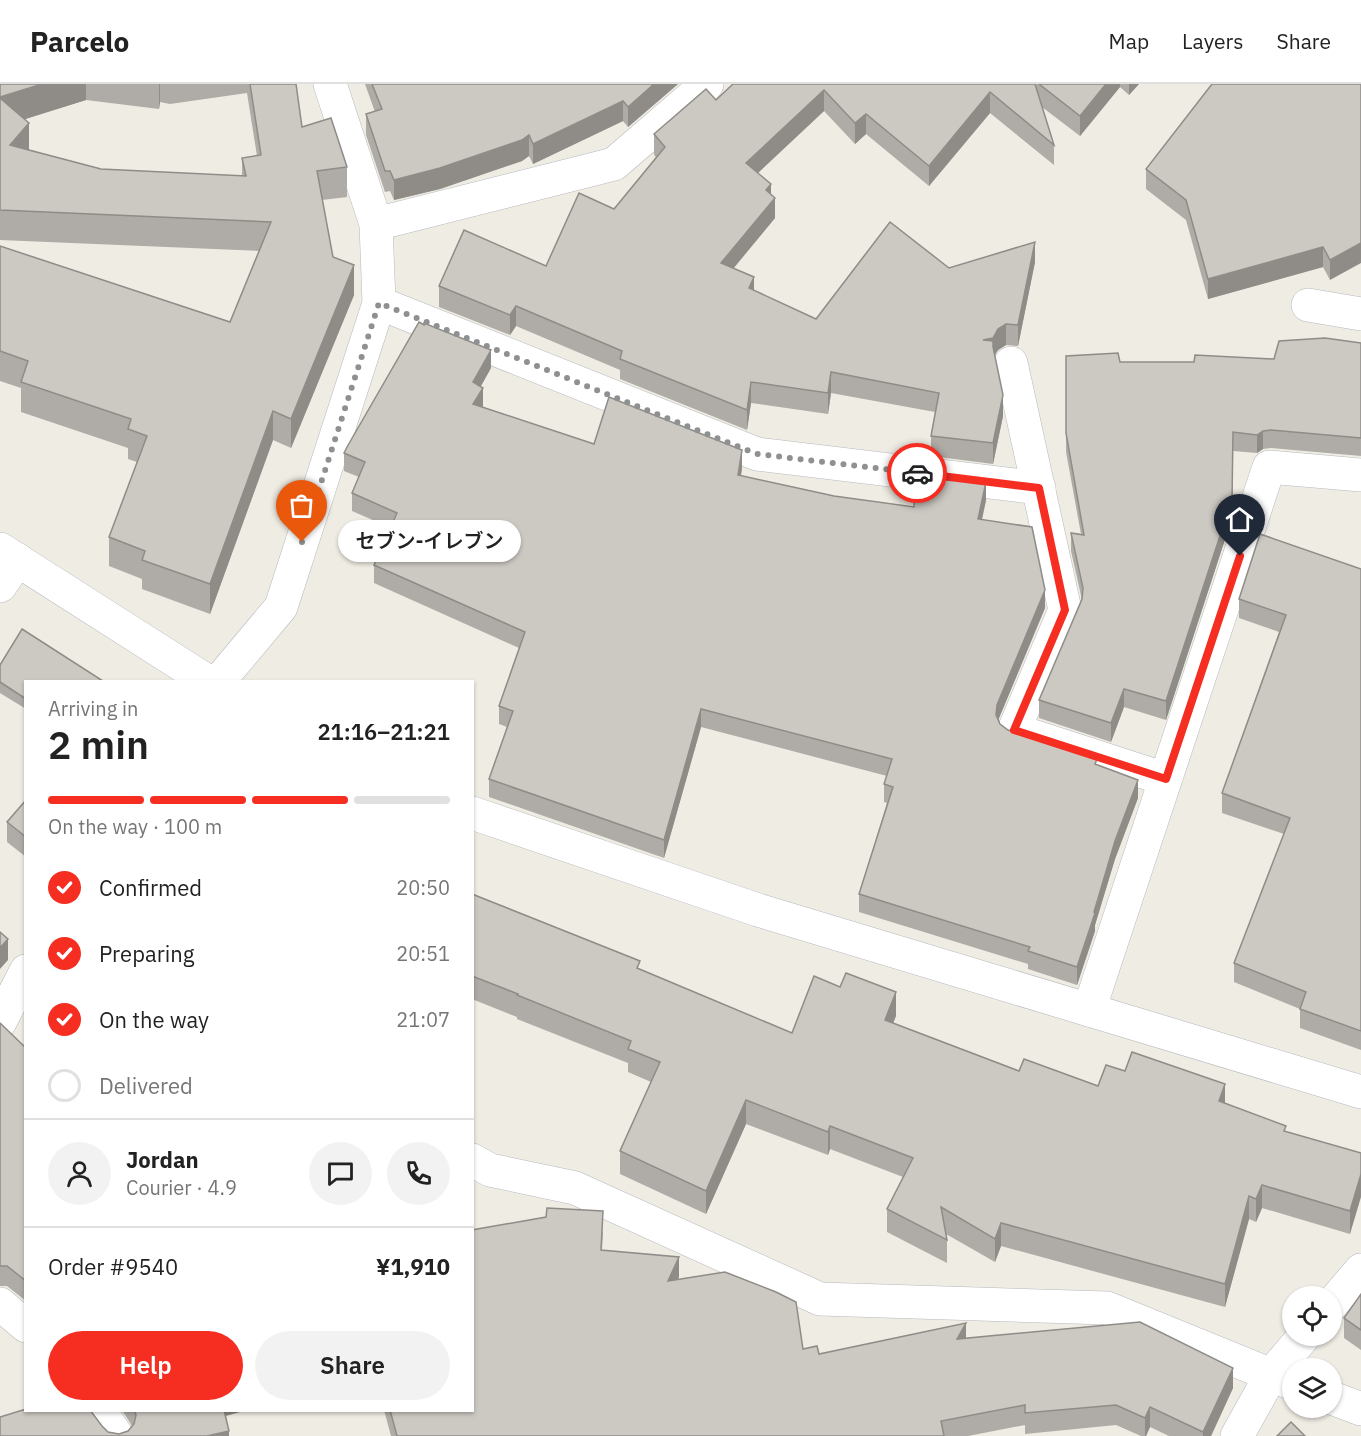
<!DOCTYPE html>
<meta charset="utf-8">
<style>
body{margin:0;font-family:"IBM Plex Sans","Noto Sans JP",sans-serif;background:#f2f2f2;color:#222;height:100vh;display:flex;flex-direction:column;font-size:22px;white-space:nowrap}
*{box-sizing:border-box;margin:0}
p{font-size:20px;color:#767676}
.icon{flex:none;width:33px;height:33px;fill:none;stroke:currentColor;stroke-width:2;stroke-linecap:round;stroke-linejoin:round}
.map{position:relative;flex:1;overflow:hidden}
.drawer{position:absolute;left:24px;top:596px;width:450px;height:732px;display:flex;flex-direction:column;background:#fff;border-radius:0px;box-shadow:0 2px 4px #0004}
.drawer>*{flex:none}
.fabs{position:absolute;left:1282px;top:1202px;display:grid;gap:12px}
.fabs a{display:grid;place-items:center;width:60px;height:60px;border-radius:50%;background:#fff;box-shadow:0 2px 4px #0004;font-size:30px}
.pin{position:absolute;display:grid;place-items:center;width:51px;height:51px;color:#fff;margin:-62px -26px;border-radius:50% 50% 50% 0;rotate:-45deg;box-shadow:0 0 6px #0007}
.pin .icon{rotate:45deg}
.courier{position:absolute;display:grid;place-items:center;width:60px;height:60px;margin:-30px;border:4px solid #f62d21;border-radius:50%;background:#fff;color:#222;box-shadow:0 2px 8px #0007}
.bubble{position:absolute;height:42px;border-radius:21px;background:#fff;box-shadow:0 2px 4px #0004;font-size:20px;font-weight:600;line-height:42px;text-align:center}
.summary em{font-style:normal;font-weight:600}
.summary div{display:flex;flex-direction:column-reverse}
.summary{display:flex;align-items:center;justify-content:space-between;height:102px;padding:0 24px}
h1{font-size:39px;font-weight:600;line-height:45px}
.bar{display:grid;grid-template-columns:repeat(4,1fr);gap:9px 6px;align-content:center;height:72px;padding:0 24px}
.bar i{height:8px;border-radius:4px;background:#e0e0e0}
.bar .on{background:#f62d21}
.bar p{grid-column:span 4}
.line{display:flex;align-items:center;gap:15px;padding:0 24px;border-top:2px solid #e0e0e0}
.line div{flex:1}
.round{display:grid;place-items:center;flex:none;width:63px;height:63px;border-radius:32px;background:#f2f2f2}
ol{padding:0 24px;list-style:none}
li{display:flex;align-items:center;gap:18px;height:66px}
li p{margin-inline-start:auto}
li .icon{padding:6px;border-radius:50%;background:#f62d21;color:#fff;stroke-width:4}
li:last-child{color:#767676}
li i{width:33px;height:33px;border:3px solid #e0e0e0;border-radius:50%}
.cta{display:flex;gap:12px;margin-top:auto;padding:12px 24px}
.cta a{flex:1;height:69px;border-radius:36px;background:#f62d21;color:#fff;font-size:24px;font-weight:600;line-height:69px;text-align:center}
.cta a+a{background:#f2f2f2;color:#222}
header{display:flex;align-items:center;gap:36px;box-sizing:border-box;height:84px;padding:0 30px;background:#fff;border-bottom:2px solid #e0e0e0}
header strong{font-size:28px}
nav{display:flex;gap:33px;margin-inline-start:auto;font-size:21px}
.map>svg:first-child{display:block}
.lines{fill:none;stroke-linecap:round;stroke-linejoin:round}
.minor-casing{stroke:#b5b9be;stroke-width:34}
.minor{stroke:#fff;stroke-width:33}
.wall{fill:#afaca7;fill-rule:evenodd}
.shaded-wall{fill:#8f8c88}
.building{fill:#ccc8c2;stroke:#8f8c88;stroke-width:1.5}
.done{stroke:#8f9091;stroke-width:6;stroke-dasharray:0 10.8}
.route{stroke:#f62d21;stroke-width:8}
</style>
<header>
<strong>Parcelo</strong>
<nav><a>Map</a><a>Layers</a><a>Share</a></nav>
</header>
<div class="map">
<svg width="1361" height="1352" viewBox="0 0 1361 1352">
<rect width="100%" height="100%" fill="#efece3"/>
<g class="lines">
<g class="minor-casing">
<g id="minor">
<path d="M 376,140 L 614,80 L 707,0"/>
<path d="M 379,219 L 757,370 L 1039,404"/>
<path d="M 1308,221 L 1361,230"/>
<path d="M 1011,279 L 1065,526 L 1014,646 L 1165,695"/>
<path d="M 0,465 L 207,597"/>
<path d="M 0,502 L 18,476"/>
<path d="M 219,597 L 281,523 L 379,219 L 376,140 L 330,0"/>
<path d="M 472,729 L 758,826 L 1361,1008"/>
<path d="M 1089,926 L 1269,383 L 1361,391"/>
<path d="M 0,938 L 26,887"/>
<path d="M 472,1076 L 490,1086 L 575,1104 L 820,1215 L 1107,1224 L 1293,1300"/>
<path d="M 0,1220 L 26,1242"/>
<path d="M 1332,1220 L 1361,1186"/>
<path d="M 1332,1314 L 1361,1325"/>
<path d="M 99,1326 L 117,1352"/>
<path d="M 1237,1352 L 1271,1291 L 1305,1251"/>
</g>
</g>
<use href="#minor" class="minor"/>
</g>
<g class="wall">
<path d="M 0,0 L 296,0 L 302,43 L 347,83 L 347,113 L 322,116 L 333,173 L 354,211 L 291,364 L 273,356 L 210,530 L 142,505 L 142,495 L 109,482 L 109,453 L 137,378 L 128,375 L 128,364 L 21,328 L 21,304 L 0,297 L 0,162 L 230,238 L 259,167 L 0,156 ZM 247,9 L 257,72 L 242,74 L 242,92 L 101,85 L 29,66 L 25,35 L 86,16 L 159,25 L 160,18 L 170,20 Z"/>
<path d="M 365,0 L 678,0 L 628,43 L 623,37 L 533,80 L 529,72 L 522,77 L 440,105 L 394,116 L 390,107 L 385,108 L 366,51 L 366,30 L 375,28 Z"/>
<path d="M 733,0 L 1139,0 L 1129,11 L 1120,3 L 1080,52 L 1042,23 L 1054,61 L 1054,81 L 990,29 L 929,102 L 866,50 L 855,60 L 824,27 L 758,89 L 771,111 L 775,134 L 734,184 L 754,207 L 816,235 L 949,184 L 1035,178 L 1018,262 L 1006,261 L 998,266 L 995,271 L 1003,332 L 993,380 L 931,372 L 931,352 L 935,328 L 831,309 L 828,330 L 751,319 L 747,346 L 620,295 L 620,286 L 516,242 L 510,251 L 439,223 L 439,202 L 546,182 L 614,125 L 656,73 L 654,71 L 654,50 L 716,16 Z"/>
<path d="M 1361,0 L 1330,196 L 1323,183 L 1208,215 L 1186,136 L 1146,105 L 1146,85 Z"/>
<path d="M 1361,259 L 1361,372 L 1271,364 L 1263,365 L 1257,369 L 1233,367 L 1232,434 L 1166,636 L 1124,623 L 1111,658 L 1039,634 L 1039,616 L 1082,516 L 1071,467 L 1071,449 L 1081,450 L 1066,368 L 1066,272 L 1120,278 L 1194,278 L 1274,275 Z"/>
<path d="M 491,284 L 481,302 L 483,322 L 483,323 L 594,360 L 742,384 L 741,392 L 834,412 L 914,423 L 986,416 L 982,436 L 1045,524 L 998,636 L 1000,640 L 1008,646 L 1097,681 L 1138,714 L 1115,775 L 1095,841 L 1095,847 L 1077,901 L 1028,885 L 1028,880 L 859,828 L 859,810 L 887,719 L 884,718 L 884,700 L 887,692 L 701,643 L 664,774 L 489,713 L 489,695 L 507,643 L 499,640 L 499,622 L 519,564 L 374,499 L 374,481 L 391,444 L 352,427 L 352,409 L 359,393 L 344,387 L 344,369 Z"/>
<path d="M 1361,485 L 1361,966 L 1300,944 L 1300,925 L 1234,898 L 1234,879 L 1284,750 L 1222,729 L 1222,709 L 1279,548 L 1239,534 L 1239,515 Z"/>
<path d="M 0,581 L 26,597 L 26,625 L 0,609 Z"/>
<path d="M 26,716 L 26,773 L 7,758 L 7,738 Z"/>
<path d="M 472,810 L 640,886 L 792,949 L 896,932 L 893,939 L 1019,987 L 1098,1002 L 1125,987 L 1225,1019 L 1286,1048 L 1361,1069 L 1350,1150 L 1262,1124 L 1256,1138 L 1249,1135 L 1225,1223 L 1001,1162 L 995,1178 L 946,1150 L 947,1156 L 947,1179 L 887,1148 L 887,1125 L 903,1093 L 830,1065 L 828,1071 L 746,1040 L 706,1130 L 620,1090 L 620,1067 L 651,998 L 628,988 L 628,979 L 517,935 L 517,933 L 472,915 Z"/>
<path d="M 0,939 L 26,964 L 26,1217 L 7,1202 L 0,1202 Z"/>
<path d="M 603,1147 L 602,1166 L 679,1193 L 677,1196 L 803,1265 L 819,1270 L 966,1254 L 1233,1304 L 1211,1352 L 1169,1352 L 1150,1343 L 1146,1352 L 1141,1352 L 1116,1341 L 1025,1350 L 1025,1341 L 968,1352 L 391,1352 L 384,1326 L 472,1326 Z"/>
<path d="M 1361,1210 L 1361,1266 L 1344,1254 L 1344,1234 Z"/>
<path d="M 122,1326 L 247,1326 L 226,1332 L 229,1352 L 0,1352 L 102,1342 L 108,1348 L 119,1350 L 128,1347 L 132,1342 Z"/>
</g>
<g class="shaded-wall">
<path d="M 42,0 L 86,0 L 86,16 L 0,43 L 0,13 Z"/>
<path d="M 159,0 L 160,0 L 160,18 L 159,25 Z"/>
<path d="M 654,0 L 678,0 L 628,43 L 628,23 Z"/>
<path d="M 1106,0 L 1120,0 L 1120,3 L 1080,52 L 1080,32 Z"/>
<path d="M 1129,0 L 1139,0 L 1129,11 Z"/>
<path d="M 824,6 L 824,27 L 746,100 L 746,79 Z"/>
<path d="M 990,8 L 990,29 L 929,102 L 929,82 Z"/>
<path d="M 623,17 L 623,37 L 533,80 L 533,60 Z"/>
<path d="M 866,30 L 866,50 L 855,60 L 855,39 Z"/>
<path d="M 29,39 L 29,68 L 10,61 Z"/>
<path d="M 529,51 L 529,72 L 522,77 L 440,105 L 394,116 L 394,96 Z"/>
<path d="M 771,100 L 771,118 L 775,114 L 775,134 L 721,199 L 721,179 L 766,106 Z"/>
<path d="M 1035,158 L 1035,178 L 1018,262 L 1018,241 Z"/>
<path d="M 1361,159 L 1361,179 L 1330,196 L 1330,176 Z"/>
<path d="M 1323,163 L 1323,183 L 1208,215 L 1208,195 Z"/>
<path d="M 354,181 L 354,211 L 291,364 L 291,335 Z"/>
<path d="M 754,193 L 754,214 L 749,204 Z"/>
<path d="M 516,222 L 516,242 L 510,251 L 510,231 Z"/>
<path d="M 1006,240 L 1006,261 L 998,266 L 993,274 L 983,256 L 998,245 Z"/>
<path d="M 491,266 L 491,284 L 473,316 L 473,298 Z"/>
<path d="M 831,288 L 831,309 L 828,330 L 828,309 Z"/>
<path d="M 751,298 L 751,319 L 747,346 L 747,326 Z"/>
<path d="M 483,304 L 483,322 L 473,338 L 473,320 Z"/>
<path d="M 1003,311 L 1003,332 L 993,380 L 993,359 Z"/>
<path d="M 273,327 L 273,356 L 210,530 L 210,500 Z"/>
<path d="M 1263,347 L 1263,365 L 1257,369 L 1257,351 Z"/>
<path d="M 1233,348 L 1232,434 L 1166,636 L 1166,617 Z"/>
<path d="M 742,366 L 742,384 L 738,409 L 738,391 Z"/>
<path d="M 986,398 L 986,416 L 978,453 L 978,435 Z"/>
<path d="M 1045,506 L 1045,524 L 997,639 L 996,631 L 997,621 Z"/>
<path d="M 1124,605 L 1124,623 L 1111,658 L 1111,639 Z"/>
<path d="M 701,625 L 701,643 L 664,774 L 664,756 Z"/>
<path d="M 1138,696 L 1138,714 L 1115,775 L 1095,841 L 1095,847 L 1077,901 L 1077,883 L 1115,757 Z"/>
<path d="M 8,855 L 8,876 L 0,885 L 0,864 Z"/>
<path d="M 896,908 L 896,932 L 885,959 L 885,936 Z"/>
<path d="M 1225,1000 L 1225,1023 L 1219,1017 Z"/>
<path d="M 746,1016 L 746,1040 L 706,1130 L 706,1107 Z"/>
<path d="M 830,1042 L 830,1065 L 828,1071 L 828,1048 Z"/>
<path d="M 1361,1090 L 1361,1113 L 1350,1150 L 1350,1127 Z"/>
<path d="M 1262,1101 L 1262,1124 L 1256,1138 L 1256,1115 Z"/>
<path d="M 1249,1112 L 1249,1135 L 1225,1223 L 1225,1200 Z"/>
<path d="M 1001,1139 L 1001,1162 L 995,1178 L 995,1155 Z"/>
<path d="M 679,1173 L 679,1193 L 668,1218 L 668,1197 Z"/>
<path d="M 966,1239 L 966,1260 L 957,1255 Z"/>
<path d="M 1233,1284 L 1233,1304 L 1211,1352 L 1203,1352 L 1203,1348 Z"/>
<path d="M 1150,1323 L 1150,1343 L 1146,1352 L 1145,1352 L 1145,1334 Z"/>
<path d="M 221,1326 L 247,1326 L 221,1333 Z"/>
<path d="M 229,1347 L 229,1352 L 207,1352 Z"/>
</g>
<g class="building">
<path d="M 0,0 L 42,0 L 0,13 Z"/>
<path d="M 250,0 L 296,0 L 302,43 L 331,34 L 347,83 L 317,87 L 333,173 L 354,181 L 291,335 L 273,327 L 210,500 L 142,476 L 145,467 L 109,453 L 147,352 L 128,345 L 131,335 L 21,298 L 28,277 L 0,267 L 0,162 L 230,238 L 271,138 L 0,126 L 0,14 L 29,39 L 10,61 L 101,85 L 246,92 L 242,74 L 261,71 Z"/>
<path d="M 372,0 L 654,0 L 628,23 L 623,17 L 533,60 L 529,51 L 522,56 L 440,84 L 394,96 L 390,87 L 385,87 L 366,30 L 382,25 Z"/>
<path d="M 733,0 L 1035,0 L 1054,61 L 990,8 L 929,82 L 866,30 L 855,39 L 824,6 L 746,79 L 771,100 L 766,106 L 775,114 L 721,179 L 754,193 L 749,204 L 816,235 L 890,138 L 949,184 L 1035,158 L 1018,241 L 1006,240 L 998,245 L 993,254 L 983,256 L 993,257 L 993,263 L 1003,311 L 993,359 L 931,352 L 939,309 L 831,288 L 828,309 L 751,298 L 747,326 L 620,275 L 622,267 L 516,222 L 510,231 L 439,202 L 464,146 L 546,182 L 579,109 L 614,125 L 665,63 L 654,50 L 706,5 L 716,16 Z"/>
<path d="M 1039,0 L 1106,0 L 1080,32 Z"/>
<path d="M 1212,0 L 1361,0 L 1361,159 L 1330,176 L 1323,163 L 1208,195 L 1186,116 L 1146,85 Z"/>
<path d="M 419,238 L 424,241 L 424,239 L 491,266 L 473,298 L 483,304 L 473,320 L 594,360 L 609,313 L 742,366 L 738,391 L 834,412 L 914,423 L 914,406 L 921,406 L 924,391 L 986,398 L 978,435 L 1032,443 L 1045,506 L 997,621 L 996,631 L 1000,640 L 1008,646 L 1097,675 L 1095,680 L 1138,696 L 1115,757 L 1094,828 L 1095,829 L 1077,883 L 1028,867 L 1030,863 L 859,810 L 893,703 L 884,700 L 892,675 L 701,625 L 664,756 L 489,695 L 513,627 L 499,622 L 525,548 L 374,481 L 397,429 L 352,409 L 365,378 L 344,369 L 347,363 Z"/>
<path d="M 1325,254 L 1361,259 L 1361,354 L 1271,346 L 1263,347 L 1257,351 L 1233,348 L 1232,415 L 1166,617 L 1124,605 L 1111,639 L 1039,616 L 1082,515 L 1083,504 L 1071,449 L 1084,451 L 1066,349 L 1066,272 L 1118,269 L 1120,278 L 1194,278 L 1195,271 L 1274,275 L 1279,257 Z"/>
<path d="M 1260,450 L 1361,485 L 1361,947 L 1300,925 L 1306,908 L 1234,879 L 1290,734 L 1222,709 L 1286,531 L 1239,515 Z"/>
<path d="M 22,545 L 103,597 L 26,597 L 26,615 L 0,598 L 0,581 Z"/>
<path d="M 26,716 L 26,753 L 7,738 Z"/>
<path d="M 472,810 L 640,877 L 637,884 L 792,949 L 814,892 L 840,903 L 846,889 L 896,908 L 885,936 L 1019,987 L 1024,975 L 1098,1002 L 1106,981 L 1125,987 L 1132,968 L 1225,1000 L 1219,1017 L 1286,1042 L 1284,1047 L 1361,1069 L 1361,1090 L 1350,1127 L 1262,1101 L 1256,1115 L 1249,1112 L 1225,1200 L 1001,1139 L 995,1155 L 941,1123 L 947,1156 L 887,1125 L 913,1074 L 830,1042 L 828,1048 L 746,1016 L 706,1107 L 620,1067 L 660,978 L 628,965 L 631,957 L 517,911 L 518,910 L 472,892 Z"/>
<path d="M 0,848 L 8,855 L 0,864 Z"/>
<path d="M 0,939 L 26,964 L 26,1197 L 7,1182 L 0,1182 Z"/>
<path d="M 547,1124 L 603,1127 L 601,1166 L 679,1173 L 668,1197 L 725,1188 L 776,1208 L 796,1218 L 803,1265 L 817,1262 L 819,1270 L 966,1239 L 957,1255 L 1140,1238 L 1233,1284 L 1203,1348 L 1150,1323 L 1145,1334 L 1116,1321 L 1025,1329 L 1025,1321 L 941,1337 L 944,1352 L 397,1352 L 390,1326 L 472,1326 L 472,1146 L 546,1133 Z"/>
<path d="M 1361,1210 L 1361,1246 L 1344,1234 Z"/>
<path d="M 26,1325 L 26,1326 L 90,1326 L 102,1342 L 108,1348 L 119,1350 L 128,1347 L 134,1340 L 136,1331 L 134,1326 L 224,1326 L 229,1347 L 207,1352 L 0,1352 L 0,1333 Z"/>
<path d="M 1291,1338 L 1305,1352 L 1277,1352 Z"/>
</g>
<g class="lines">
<path class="done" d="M 302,458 L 379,219 L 757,370 L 917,389"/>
<path class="route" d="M 917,389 L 1039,404 L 1065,526 L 1014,646 L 1166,695 L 1240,472"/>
</g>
</svg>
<div class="fabs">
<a><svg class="icon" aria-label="locate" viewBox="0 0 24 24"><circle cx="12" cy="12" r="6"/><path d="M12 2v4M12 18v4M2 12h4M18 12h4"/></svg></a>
<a><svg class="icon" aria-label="layers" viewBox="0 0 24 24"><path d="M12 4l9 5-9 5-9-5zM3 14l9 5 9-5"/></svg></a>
</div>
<div class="pin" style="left:302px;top:458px;background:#ea580c"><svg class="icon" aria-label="bag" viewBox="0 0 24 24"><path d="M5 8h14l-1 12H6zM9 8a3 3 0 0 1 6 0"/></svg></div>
<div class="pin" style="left:1240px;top:472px;background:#1f2937"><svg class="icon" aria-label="home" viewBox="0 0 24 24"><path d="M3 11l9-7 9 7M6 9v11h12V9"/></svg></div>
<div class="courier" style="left:917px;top:389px"><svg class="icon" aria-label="car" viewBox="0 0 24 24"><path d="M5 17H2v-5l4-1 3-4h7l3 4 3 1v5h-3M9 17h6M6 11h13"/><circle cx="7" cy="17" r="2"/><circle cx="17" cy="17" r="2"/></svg></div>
<div class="bubble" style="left:338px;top:436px;width:183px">セブン-イレブン</div>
<section class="drawer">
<div class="summary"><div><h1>2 min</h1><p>Arriving in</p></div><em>21:16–21:21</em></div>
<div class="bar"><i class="on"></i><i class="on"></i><i class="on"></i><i></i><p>On the way · 100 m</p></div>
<ol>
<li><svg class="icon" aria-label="check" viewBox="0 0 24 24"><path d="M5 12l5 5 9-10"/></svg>Confirmed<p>20:50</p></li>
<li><svg class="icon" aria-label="check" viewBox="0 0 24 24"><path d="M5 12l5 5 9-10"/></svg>Preparing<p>20:51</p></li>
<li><svg class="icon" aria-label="check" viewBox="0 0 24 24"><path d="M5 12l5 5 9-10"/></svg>On the way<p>21:07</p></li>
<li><i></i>Delivered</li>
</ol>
<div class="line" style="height:108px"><a class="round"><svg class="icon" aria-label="person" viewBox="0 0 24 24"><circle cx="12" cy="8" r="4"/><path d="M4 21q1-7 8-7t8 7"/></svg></a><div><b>Jordan</b><p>Courier · 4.9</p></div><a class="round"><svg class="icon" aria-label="chat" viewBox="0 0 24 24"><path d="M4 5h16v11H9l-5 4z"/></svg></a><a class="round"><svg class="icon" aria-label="phone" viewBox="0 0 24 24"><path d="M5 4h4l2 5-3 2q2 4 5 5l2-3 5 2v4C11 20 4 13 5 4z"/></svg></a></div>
<div class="line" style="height:78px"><div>Order #9540</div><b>¥1,910</b></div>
<div class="cta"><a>Help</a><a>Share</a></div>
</section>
</div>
